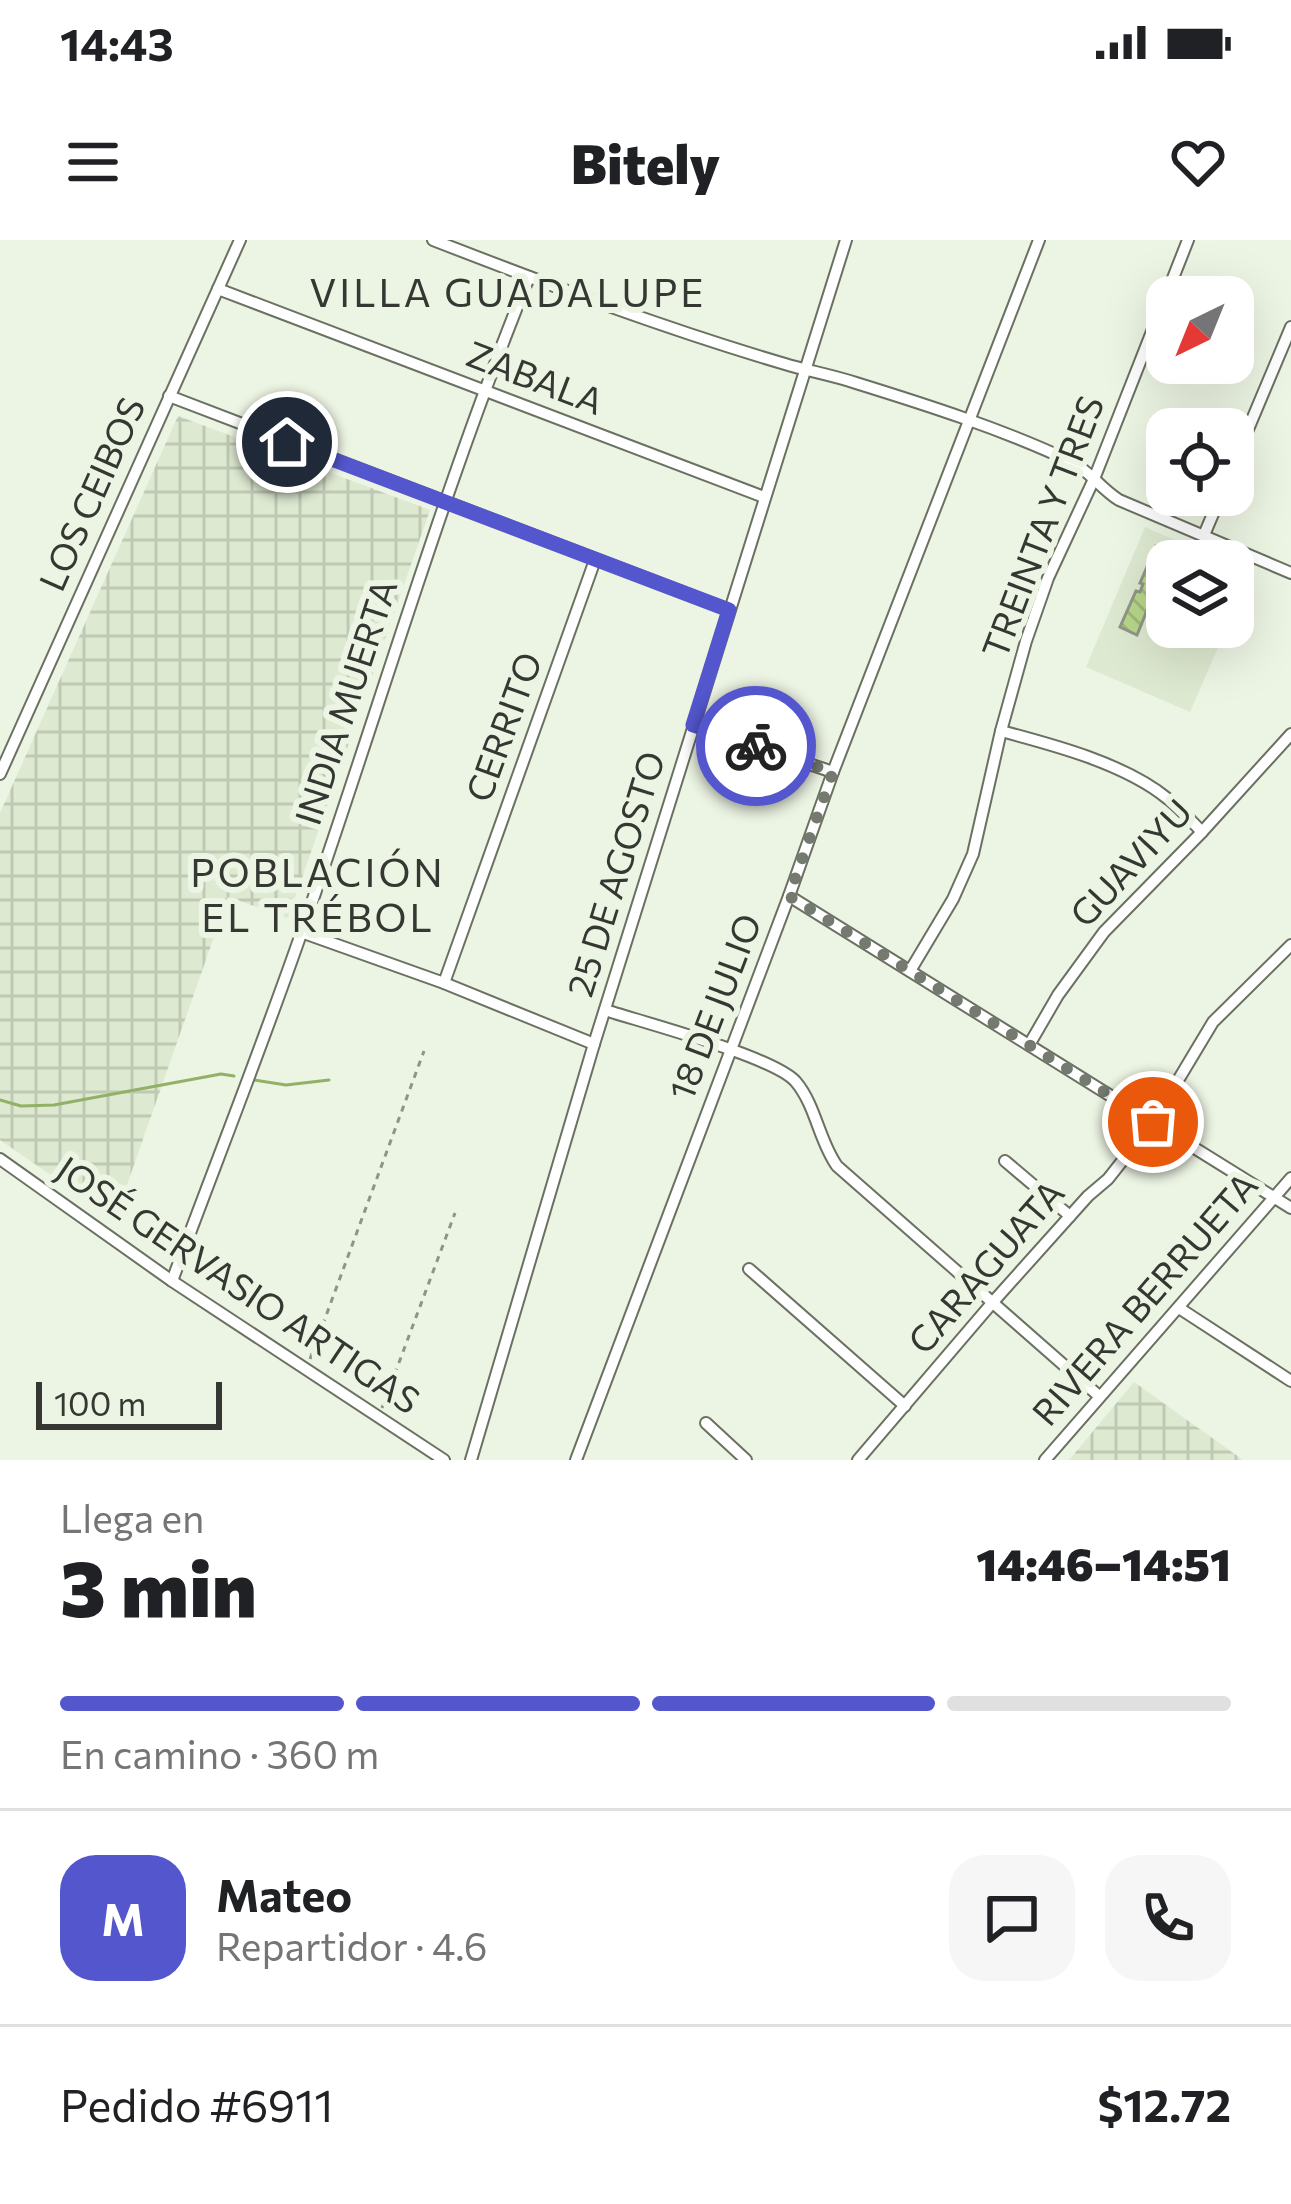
<!DOCTYPE html>
<html lang="es">
<meta charset="utf-8">
<style>
body{margin:0;font-family:Commissioner,sans-serif;background:#f6f6f6;color:#202124;height:100vh;display:flex;flex-direction:column;font-size:45px;white-space:nowrap}
*{box-sizing:border-box;margin:0}
p{font-size:39px;color:#757577}
.icon{flex:none;width:66px;height:66px;fill:none;stroke:currentColor;stroke-width:2;stroke-linecap:round;stroke-linejoin:round}
.map{position:relative;height:1220px;overflow:hidden}
.details{display:flex;flex-direction:column;background:#fff;flex:1}
.details>*{flex:none}
.needle{width:78px;rotate:223deg}
.fabs{position:absolute;left:1146px;top:36px;display:grid;gap:24px}
.fabs a{display:grid;place-items:center;width:108px;height:108px;border-radius:24px;background:#fff;box-shadow:0 12px 48px #0002;font-size:60px}
.scale{position:absolute;left:36px;bottom:30px;width:186px;box-sizing:border-box;padding-left:12px;border:6px solid #353832;border-top:0;font-size:33px;line-height:42px;white-space:nowrap;color:#353832;-webkit-text-stroke:9px #ecf4e3;paint-order:stroke}
.pin{position:absolute;display:grid;place-items:center;width:102px;height:102px;color:#fff;margin:-51px;border:6px solid #fff;border-radius:50%;box-shadow:0 3px 12px #0007}
.courier{position:absolute;display:grid;place-items:center;width:120px;height:120px;margin:-60px;border:9px solid #5356cc;border-radius:50%;background:#fff;color:#222;box-shadow:0 3px 15px #0007}
.headline em{font-style:normal;font-weight:800}
.headline div{display:flex;flex-direction:column-reverse}
.headline{display:flex;align-items:center;justify-content:space-between;height:204px;padding:0 60px}
h1{font-size:78px;font-weight:800;line-height:90px}
.bar{display:grid;grid-template-columns:repeat(4,1fr);gap:18px 12px;align-content:center;height:144px;padding:0 60px}
.bar i{height:15px;border-radius:9px;background:#e0e0e0}
.bar .current{background:#5356cc}
.bar p{grid-column:span 4}
.line{display:flex;align-items:center;gap:30px;padding:0 60px;border-top:3px solid #e0e0e0}
.line div{flex:1}
.round{display:grid;place-items:center;flex:none;width:126px;height:126px;border-radius:36px;background:#f6f6f6}
.status{display:flex;justify-content:space-between;align-items:center;height:84px;padding:0 60px;background:#fff;direction:ltr}
.status svg{height:33px;fill:currentColor}
header{display:flex;justify-content:space-between;align-items:center;height:156px;padding:0 60px;background:#fff;font-size:54px;font-weight:800}
.map>svg:first-child{display:block}
.built{fill:#dee9d1}
.industrial{fill:url(#industrial-grid)}
.lines{fill:none;stroke-linecap:round;stroke-linejoin:round}
.stream{stroke:#92b166;stroke-width:3}
.building{fill:url(#building-back-hatch);stroke:#909787;stroke-width:3}
.street-casing{stroke:#6a7162;stroke-width:14}
.path{stroke:#8e9488;stroke-width:3;stroke-dasharray:6 6;stroke-linecap:butt}
.street{stroke:#fff;stroke-width:10}
.done{stroke:#757a70;stroke-width:12;stroke-dasharray:0 21.6}
.route{stroke:#5356cc;stroke-width:15}
.labels{text-anchor:middle;stroke-width:12;stroke-linejoin:round;paint-order:stroke}
.street-label{font-size:36px;fill:#353832;stroke:#ecf4e3}
.neighbourhood-label{font-size:39px;letter-spacing:3px;fill:#353832;stroke:#ecf4e3}
</style>
<div class="status"><b>14:43</b><svg viewBox="0 0 49 12"><path d="M0 12V9h3v3zM5 12V6h3v6zM10 12V3h3v9zM15 12V0h3v12zM26 1h20v11H26zM47 4h2v5h-2z"/></svg></div>
<header><svg class="icon" aria-label="menu" viewBox="0 0 24 24"><path d="M4 6h16M4 12h16M4 18h16"/></svg>Bitely<svg class="icon" aria-label="heart" viewBox="0 0 24 24"><path d="M12 20l-8-8c-3-5 5-10 8-4 3-6 11-1 8 4z"/></svg></header>
<div class="map">
<svg width="1291" height="1220" viewBox="0 0 1291 1220">
<defs>
<pattern id="industrial-grid" width="8" height="8" patternUnits="userSpaceOnUse" patternTransform="scale(3)"><rect width="8" height="8" fill="#dee9d1"/><path d="M0 4h8M4 0v8" fill="none" stroke="#bfc9b4"/></pattern>
<pattern id="building-back-hatch" width="6" height="6" patternUnits="userSpaceOnUse" patternTransform="scale(3)"><rect width="6" height="6" fill="#b8d88b"/><path d="M-1 5l2 2M0 0l6 6M5-1l2 2" fill="none" stroke="#9fba78"/></pattern>
</defs>
<rect width="100%" height="100%" fill="#ecf4e3"/>
<path class="built" d="M 1145,287 L 1223,321 L 1167,321 L 1167,387 L 1227,387 L 1190,472 L 1086,427 Z"/>
<g class="industrial">
<path d="M 178,176 L 430,270 L 288,678 L 228,657 L 115,979 L 0,900 L 0,573 Z"/>
<path d="M 1134,1142 L 1243,1220 L 1069,1220 Z"/>
</g>
<g class="lines">
<g class="stream">
<path d="M 254,840 L 286,845 L 329,840"/>
<path d="M 0,860 L 21,866 L 54,865 L 221,834 L 234,836"/>
</g>
</g>
<path class="building" d="M 1156,306 L 1173,313 L 1170,319 L 1175,321 L 1179,311 L 1200,321 L 1167,321 L 1137,395 L 1120,387 L 1136,351 L 1140,352 L 1143,344 L 1140,343 Z"/>
<g class="lines">
<g class="street-casing">
<g id="street">
<path d="M 433,0 C 549,45 666,89 785,124 C 808,131 832,135 856,143 C 927,165 1002,189 1070,221 C 1089,230 1101,249 1119,260 L 1291,333"/>
<path d="M 218,49 L 764,257"/>
<path d="M 169,156 L 729,370"/>
<path d="M 1233,225 L 1291,87"/>
<path d="M 1204,295 L 1221,255"/>
<path d="M 693,485 L 833,532"/>
<path d="M 1001,491 C 1054,505 1126,524 1168,559 C 1180,568 1191,581 1202,592"/>
<path d="M 0,534 L 240,0"/>
<path d="M 789,656 L 1291,968"/>
<path d="M 301,692 L 444,743 L 594,804"/>
<path d="M 910,731 L 953,659 L 973,614 L 1001,491 L 1026,401 L 1048,338 L 1094,239 L 1188,0"/>
<path d="M 444,743 L 595,320"/>
<path d="M 605,770 C 642,782 775,817 796,842 C 816,866 819,901 837,926 L 1099,1156"/>
<path d="M 1029,805 L 1058,755 L 1104,692 L 1202,592 L 1291,494"/>
<path d="M 0,919 L 172,1041 L 444,1220"/>
<path d="M 1005,921 L 1070,976"/>
<path d="M 749,1029 L 905,1166"/>
<path d="M 172,1041 C 215,925 261,809 302,691 C 378,473 442,251 529,37"/>
<path d="M 1179,1068 L 1291,1141"/>
<path d="M 706,1183 L 746,1220"/>
<path d="M 471,1220 L 594,804 L 846,0"/>
<path d="M 576,1220 L 789,656 L 833,532 L 1039,0"/>
<path d="M 858,1220 L 993,1062 L 1088,956 L 1108,939 L 1153,882 L 1213,782 L 1291,705"/>
<path d="M 1045,1220 L 1291,938"/>
</g>
</g>
<g class="path">
<path d="M 310,1119 L 424,811"/>
<path d="M 382,1168 L 455,973"/>
</g>
<use href="#street" class="street"/>
</g>
<g class="lines">
<path class="done" d="M 756,506 L 833,532 L 789,656 L 1153,882"/>
<path class="route" d="M 287,202 L 729,370 L 693,485 L 756,506"/>
</g>
<g class="labels">
<g class="street-label">
<text transform="translate(535 138) rotate(21)" y="13">ZABALA</text>
<text transform="translate(92 254) rotate(-66)" y="13">LOS CEIBOS</text>
<text transform="translate(1043 287) rotate(-69)" y="13">TREINTA Y TRES</text>
<text transform="translate(346 462) rotate(-72)" y="13">INDIA MUERTA</text>
<text transform="translate(504 487) rotate(-70)" y="13">CERRITO</text>
<text transform="translate(1131 623) rotate(-47)" y="13">GUAVIYU</text>
<text transform="translate(616 634) rotate(-73)" y="13">25 DE AGOSTO</text>
<text transform="translate(715 767) rotate(-69)" y="13">18 DE JULIO</text>
<text transform="translate(986 1027) rotate(-49)" y="13">CARAGUATA</text>
<text transform="translate(238 1045) rotate(34)" y="13">JOSÉ GERVASIO ARTIGAS</text>
<text transform="translate(1145 1059) rotate(-49)" y="13">RIVERA BERRUETA</text>
</g>
<g class="neighbourhood-label">
<text x="508" y="67">VILLA GUADALUPE</text>
<text x="318" y="647">POBLACIÓN<tspan x="318" dy="45">EL TRÉBOL</tspan></text>
</g>
</g>
</svg>
<div class="fabs">
<a><svg class="needle" viewBox="-14 -14 28 28"><path d="M0-13l5 13h-10z" fill="#e53935"/><path d="M0 13l5-13h-10z" fill="#757577"/></svg></a>
<a><svg class="icon" aria-label="locate" viewBox="0 0 24 24"><circle cx="12" cy="12" r="6"/><path d="M12 2v4M12 18v4M2 12h4M18 12h4"/></svg></a>
<a><svg class="icon" aria-label="layers" viewBox="0 0 24 24"><path d="M12 4l9 5-9 5-9-5zM3 14l9 5 9-5"/></svg></a>
</div>
<div class="scale">100 m</div>
<div class="pin" style="left:1153px;top:882px;background:#ea580c"><svg class="icon" aria-label="bag" viewBox="0 0 24 24"><path d="M5 8h14l-1 12H6zM9 8a3 3 0 0 1 6 0"/></svg></div>
<div class="pin" style="left:287px;top:202px;background:#1f2937"><svg class="icon" aria-label="home" viewBox="0 0 24 24"><path d="M3 11l9-7 9 7M6 9v11h12V9"/></svg></div>
<div class="courier" style="left:756px;top:506px"><svg class="icon" aria-label="bike" viewBox="0 0 24 24"><circle cx="6" cy="16" r="4"/><circle cx="18" cy="16" r="4"/><path d="M6 16l4-8h5l3 8M10 8l3 8H6M13 5h3"/></svg></div>
</div>
<section class="details">
<div class="headline"><div><h1>3 min</h1><p>Llega en</p></div><em>14:46–14:51</em></div>
<div class="bar"><i class="current"></i><i class="current"></i><i class="current"></i><i></i><p>En camino · 360 m</p></div>
<div class="line" style="height:216px"><b class="round" style="background:#5356cc;color:#fff">M</b><div><b>Mateo</b><p>Repartidor · 4.6</p></div><a class="round"><svg class="icon" aria-label="chat" viewBox="0 0 24 24"><path d="M4 5h16v11H9l-5 4z"/></svg></a><a class="round"><svg class="icon" aria-label="phone" viewBox="0 0 24 24"><path d="M5 4h4l2 5-3 2q2 4 5 5l2-3 5 2v4C11 20 4 13 5 4z"/></svg></a></div>
<div class="line" style="height:156px"><div>Pedido #6911</div><b>$12.72</b></div>
</section>
